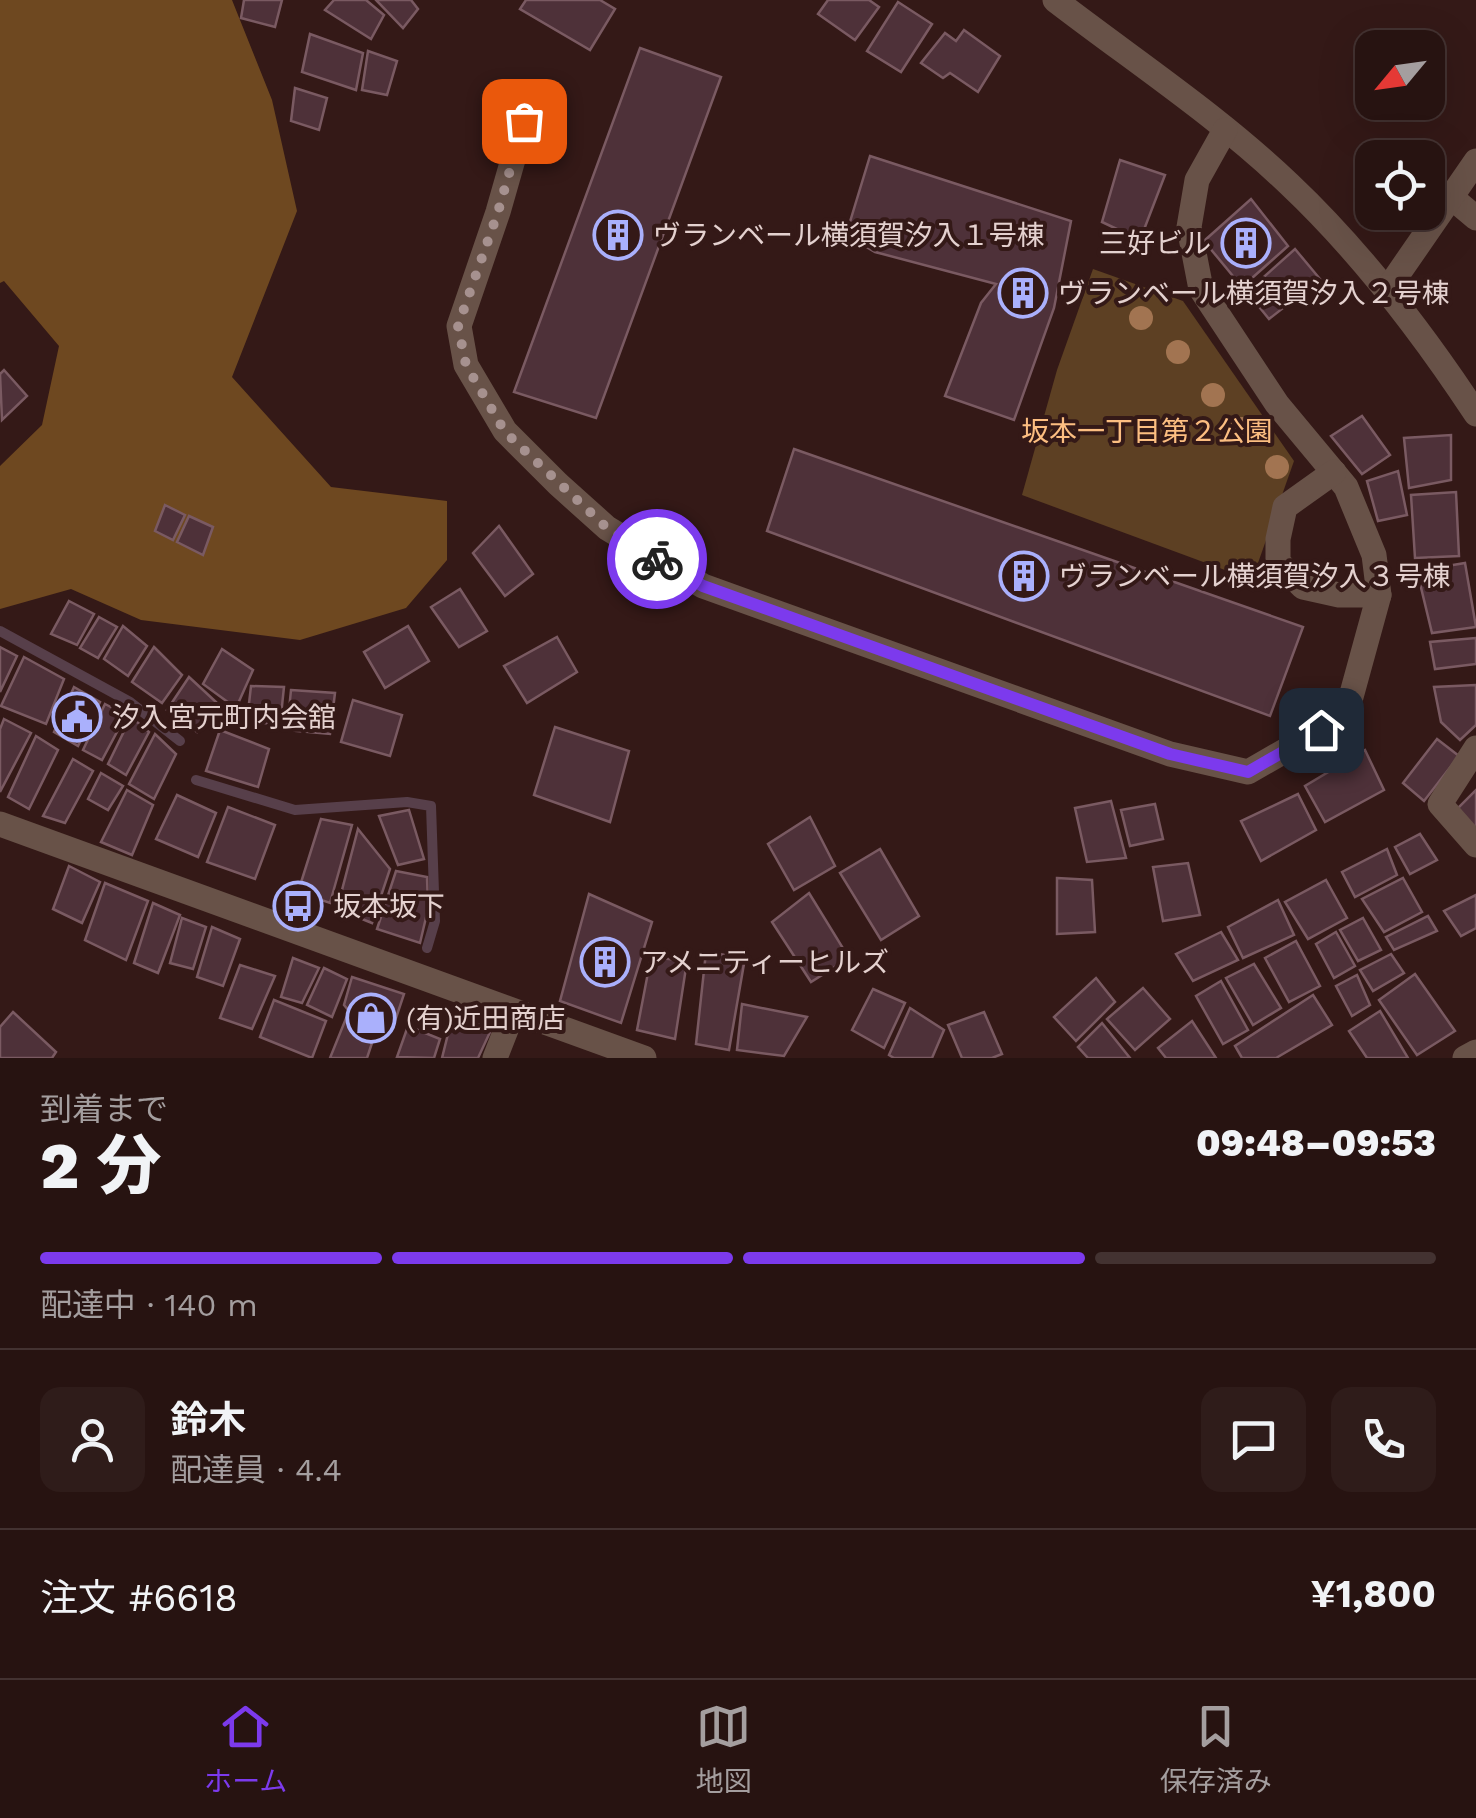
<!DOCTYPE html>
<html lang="ja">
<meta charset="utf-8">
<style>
body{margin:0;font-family:"Work Sans","Noto Sans JP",sans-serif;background:#2f1c1a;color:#f1f3f6;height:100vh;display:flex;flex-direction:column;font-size:38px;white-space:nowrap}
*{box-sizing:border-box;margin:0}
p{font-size:32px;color:#a49e9f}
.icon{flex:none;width:55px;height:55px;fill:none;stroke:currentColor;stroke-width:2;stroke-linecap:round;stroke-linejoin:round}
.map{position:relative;height:1058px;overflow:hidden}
.drawer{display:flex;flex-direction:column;background:#271311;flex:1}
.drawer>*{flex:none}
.needle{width:65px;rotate:241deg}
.buttons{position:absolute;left:1355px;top:30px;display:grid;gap:20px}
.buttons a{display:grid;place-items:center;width:90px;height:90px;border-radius:20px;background:#271311;box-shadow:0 10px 40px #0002,0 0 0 2px #433231;font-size:50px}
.pin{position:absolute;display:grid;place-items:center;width:85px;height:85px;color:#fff;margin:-42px;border-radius:20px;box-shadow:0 5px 15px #0006}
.courier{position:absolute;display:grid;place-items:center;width:100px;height:100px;margin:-50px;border:8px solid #7c3aed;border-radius:50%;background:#fff;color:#222;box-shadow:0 2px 12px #0007}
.headline em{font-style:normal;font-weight:800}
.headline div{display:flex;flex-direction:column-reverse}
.headline{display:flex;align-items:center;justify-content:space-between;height:170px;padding:0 40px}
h1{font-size:65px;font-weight:800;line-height:75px}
.bar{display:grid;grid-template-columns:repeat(4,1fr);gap:15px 10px;align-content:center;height:120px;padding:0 40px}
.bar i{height:12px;border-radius:8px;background:#433231}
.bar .selected{background:#7c3aed}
.bar p{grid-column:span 4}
.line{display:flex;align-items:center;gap:25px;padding:0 40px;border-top:2px solid #433231}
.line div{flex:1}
.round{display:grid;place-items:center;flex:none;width:105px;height:105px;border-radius:20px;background:#2f1c1a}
.dock{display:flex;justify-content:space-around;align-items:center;height:140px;border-top:2px solid #433231;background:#271311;font-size:28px;color:#a49e9f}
.dock a{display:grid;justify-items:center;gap:5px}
.dock .selected{color:#7c3aed}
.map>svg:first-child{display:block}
.green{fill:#5d4023}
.forest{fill:#6e4820}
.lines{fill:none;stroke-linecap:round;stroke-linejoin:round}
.stream{stroke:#573f4a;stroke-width:10}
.building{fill:#4e3139;stroke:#7a5a62;stroke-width:2.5}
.minor{stroke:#685248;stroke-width:25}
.tree{fill:#a27451}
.done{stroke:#a6918f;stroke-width:10;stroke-dasharray:0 18}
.route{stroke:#7c3aed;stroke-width:12}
.labels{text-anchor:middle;stroke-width:8;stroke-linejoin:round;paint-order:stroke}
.poi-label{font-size:28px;fill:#e4d1cf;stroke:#341917;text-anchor:start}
.park-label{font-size:28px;fill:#fcbe81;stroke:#341917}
</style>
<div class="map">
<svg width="1476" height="1058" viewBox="0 0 1476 1058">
<rect width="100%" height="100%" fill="#341917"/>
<path class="green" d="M 1093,269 L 1183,301 L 1294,461 L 1252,580 L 1022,495 L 1057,370 Z"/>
<path class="forest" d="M 0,0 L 232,0 L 272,100 L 297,211 L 232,377 L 331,487 L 447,501 L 447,560 L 406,608 L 300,640 L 141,620 L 71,589 L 0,609 L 0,466 L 42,425 L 59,346 L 4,281 L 0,283 Z"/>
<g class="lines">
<g class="stream">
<path d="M 0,631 L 130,702 L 180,741"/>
<path d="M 196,780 L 295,810 L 407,802 L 431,806 L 435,921 L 427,948"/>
</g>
</g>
<g class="building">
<path d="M 244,0 L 282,0 L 275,27 L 241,18 Z"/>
<path d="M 334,0 L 366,0 L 384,15 L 371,39 L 325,10 Z"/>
<path d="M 376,0 L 411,0 L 418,9 L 403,28 Z"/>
<path d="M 526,0 L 600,0 L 615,9 L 590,50 L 520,9 Z"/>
<path d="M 828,0 L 869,0 L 879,7 L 855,40 L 818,14 Z"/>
<path d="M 898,2 L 932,24 L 901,72 L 867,51 Z"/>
<path d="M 964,30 L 1000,56 L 978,92 L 950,73 L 943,78 L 921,63 L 945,33 L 956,41 Z"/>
<path d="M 310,34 L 363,53 L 356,90 L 302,72 Z"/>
<path d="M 640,48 L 721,77 L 596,418 L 514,392 Z"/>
<path d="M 368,51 L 397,61 L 387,95 L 362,90 Z"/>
<path d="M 295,88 L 327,98 L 319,130 L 291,121 Z"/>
<path d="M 870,156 L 1071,221 L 1054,308 L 1014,420 L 945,396 L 981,303 L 996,284 L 875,252 L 846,235 Z"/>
<path d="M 1120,160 L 1165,175 L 1140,240 L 1102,222 Z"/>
<path d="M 1251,199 L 1288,246 L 1242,287 L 1204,241 Z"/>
<path d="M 1295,249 L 1320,279 L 1269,319 L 1247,292 Z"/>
<path d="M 4,370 L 27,396 L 2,420 L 0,374 Z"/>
<path d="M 1362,416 L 1390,455 L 1362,474 L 1331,436 Z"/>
<path d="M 1451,435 L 1451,480 L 1409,488 L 1404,438 Z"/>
<path d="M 794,449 L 1303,627 L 1270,716 L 767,531 Z"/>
<path d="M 1398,471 L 1407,515 L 1378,521 L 1367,481 Z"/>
<path d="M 1456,492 L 1459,556 L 1415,558 L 1411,495 Z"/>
<path d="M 165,505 L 185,515 L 173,540 L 155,531 Z"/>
<path d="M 189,516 L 213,527 L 203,555 L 177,542 Z"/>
<path d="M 499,526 L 533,574 L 505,596 L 473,553 Z"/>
<path d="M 1465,563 L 1476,627 L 1432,633 L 1417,571 Z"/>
<path d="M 460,589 L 487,631 L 459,647 L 431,607 Z"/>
<path d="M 69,601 L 94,614 L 77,645 L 51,634 Z"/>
<path d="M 99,617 L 117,627 L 98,658 L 80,648 Z"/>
<path d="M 123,626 L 147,646 L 128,676 L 104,659 Z"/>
<path d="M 408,626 L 429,661 L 385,688 L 364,652 Z"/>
<path d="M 557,637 L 577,672 L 527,703 L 504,666 Z"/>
<path d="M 1476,638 L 1476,664 L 1435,669 L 1430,642 Z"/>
<path d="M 0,647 L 17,656 L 0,692 Z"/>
<path d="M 154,647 L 182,675 L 162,703 L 132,682 Z"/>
<path d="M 222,649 L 253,670 L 236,708 L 203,684 Z"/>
<path d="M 24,657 L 64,679 L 46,724 L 1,706 Z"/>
<path d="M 189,677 L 216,702 L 197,732 L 167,710 Z"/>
<path d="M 1476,685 L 1476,725 L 1460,740 L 1441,722 L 1434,687 Z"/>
<path d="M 251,686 L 284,687 L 280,725 L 247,721 Z"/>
<path d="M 74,687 L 100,702 L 78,746 L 54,732 Z"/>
<path d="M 291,690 L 335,693 L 330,734 L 287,730 Z"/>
<path d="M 353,700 L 402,715 L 390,756 L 341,742 Z"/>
<path d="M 105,704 L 126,715 L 102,760 L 83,750 Z"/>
<path d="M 131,717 L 149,732 L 126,775 L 108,764 Z"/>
<path d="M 4,719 L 31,733 L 0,792 L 0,729 Z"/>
<path d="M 555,727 L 629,751 L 610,822 L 534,795 Z"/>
<path d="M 220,730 L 269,749 L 258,787 L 206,771 Z"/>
<path d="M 155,734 L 176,754 L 154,799 L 129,784 Z"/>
<path d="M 36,736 L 58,750 L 29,809 L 8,797 Z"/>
<path d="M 1437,739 L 1459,756 L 1424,801 L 1403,783 Z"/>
<path d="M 1365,750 L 1384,790 L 1325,822 L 1305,786 Z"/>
<path d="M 73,759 L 93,771 L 65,823 L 43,816 Z"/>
<path d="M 101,773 L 123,786 L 108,810 L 88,799 Z"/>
<path d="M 127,790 L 153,805 L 132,855 L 101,842 Z"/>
<path d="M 1476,790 L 1476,832 L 1455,811 Z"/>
<path d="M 1298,794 L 1316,830 L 1261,861 L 1241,821 Z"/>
<path d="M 177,795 L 216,813 L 198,857 L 156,839 Z"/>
<path d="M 1111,801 L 1126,858 L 1087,862 L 1075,808 Z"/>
<path d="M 1155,804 L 1163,839 L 1130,846 L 1121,810 Z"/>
<path d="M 228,807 L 275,825 L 255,879 L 207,862 Z"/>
<path d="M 409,810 L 424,859 L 398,865 L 379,816 Z"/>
<path d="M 810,817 L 835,866 L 794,890 L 768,844 Z"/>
<path d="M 321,819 L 352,825 L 330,903 L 298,892 Z"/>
<path d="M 358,829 L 390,869 L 372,923 L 337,909 Z"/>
<path d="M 1420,834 L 1437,860 L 1410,874 L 1395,847 Z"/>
<path d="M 880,849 L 919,916 L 881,940 L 840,873 Z"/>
<path d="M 1387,849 L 1397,875 L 1355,897 L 1342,872 Z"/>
<path d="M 1188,863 L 1200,915 L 1163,921 L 1153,867 Z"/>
<path d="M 69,866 L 100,882 L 82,923 L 53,909 Z"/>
<path d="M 396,871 L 427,877 L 428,909 L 420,943 L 377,929 Z"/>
<path d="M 1057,878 L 1092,880 L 1095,932 L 1057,934 Z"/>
<path d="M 1403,878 L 1422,912 L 1384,932 L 1362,899 Z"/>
<path d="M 1326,880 L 1347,918 L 1308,939 L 1285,902 Z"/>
<path d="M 105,883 L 148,901 L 126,960 L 85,940 Z"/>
<path d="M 809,893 L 849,958 L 811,982 L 772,922 Z"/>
<path d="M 589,894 L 652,922 L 621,1023 L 560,1001 Z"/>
<path d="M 1476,895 L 1476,928 L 1461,936 L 1444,911 Z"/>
<path d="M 1278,900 L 1294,935 L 1243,958 L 1228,927 Z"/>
<path d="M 153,903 L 180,915 L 158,973 L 134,963 Z"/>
<path d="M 1428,916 L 1437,931 L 1394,950 L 1386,937 Z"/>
<path d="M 182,918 L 206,927 L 193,969 L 170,963 Z"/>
<path d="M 1363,918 L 1381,950 L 1358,961 L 1340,930 Z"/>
<path d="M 212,927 L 240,939 L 223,986 L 197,977 Z"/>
<path d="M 1221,932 L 1238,960 L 1193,981 L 1176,954 Z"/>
<path d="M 1336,932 L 1355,966 L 1334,978 L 1316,944 Z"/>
<path d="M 1296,941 L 1320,986 L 1289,1002 L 1265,958 Z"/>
<path d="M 706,952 L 745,958 L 729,1050 L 696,1044 Z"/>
<path d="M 1391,954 L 1404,973 L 1373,991 L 1360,970 Z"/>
<path d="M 651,957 L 687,961 L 675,1039 L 637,1030 Z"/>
<path d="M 293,958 L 319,968 L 302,1003 L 281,997 Z"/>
<path d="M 1254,964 L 1281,1008 L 1253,1025 L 1226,978 Z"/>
<path d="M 240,965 L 275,976 L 252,1029 L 220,1018 Z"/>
<path d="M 324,968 L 347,979 L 332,1017 L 307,1005 Z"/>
<path d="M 1415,974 L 1455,1031 L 1417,1055 L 1379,1000 Z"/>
<path d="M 1357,975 L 1370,1005 L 1352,1016 L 1336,986 Z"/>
<path d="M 352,977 L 404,994 L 393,1027 L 378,1025 L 367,1058 L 330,1058 L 349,1011 L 344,1005 Z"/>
<path d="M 1096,978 L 1115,1002 L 1076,1041 L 1054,1017 Z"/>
<path d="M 1221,981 L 1248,1030 L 1223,1044 L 1196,996 Z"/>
<path d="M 1143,988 L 1170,1019 L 1135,1050 L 1107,1019 Z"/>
<path d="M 873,989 L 905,1003 L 884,1048 L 852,1030 Z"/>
<path d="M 1313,995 L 1332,1025 L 1276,1058 L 1242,1058 L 1235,1046 Z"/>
<path d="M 274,1000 L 326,1021 L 312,1058 L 260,1037 Z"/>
<path d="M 742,1004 L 807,1017 L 784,1056 L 737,1050 Z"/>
<path d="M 910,1008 L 944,1030 L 932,1058 L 894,1058 L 889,1055 Z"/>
<path d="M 1380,1011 L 1408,1058 L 1367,1058 L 1349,1031 Z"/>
<path d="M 13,1012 L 56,1052 L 52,1058 L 0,1058 L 0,1027 Z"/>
<path d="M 984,1012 L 1002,1054 L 992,1058 L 962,1058 L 948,1025 Z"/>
<path d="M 453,1014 L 491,1030 L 478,1058 L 442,1058 Z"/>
<path d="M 1192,1021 L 1216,1058 L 1166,1058 L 1158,1048 Z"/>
<path d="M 1102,1023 L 1130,1058 L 1088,1058 L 1078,1047 Z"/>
<path d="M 408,1026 L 440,1039 L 434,1058 L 397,1057 Z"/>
</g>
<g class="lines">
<g class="minor">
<path d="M 1055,0 C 1133,60 1218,116 1289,184 C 1361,252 1422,332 1476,414"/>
<path d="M 524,121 L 498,212 L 459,326 L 466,365 L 505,431 L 558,484 L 607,528 L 703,586 L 1170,754 L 1248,772 L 1321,730 L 1351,697 L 1379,595 L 1374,555 L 1346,487 L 1277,404 L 1201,289 L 1189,227 L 1197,180 L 1225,130"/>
<path d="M 1451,197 L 1476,218"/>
<path d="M 1387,290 L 1476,161"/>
<path d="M 1334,472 L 1285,507 L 1278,539 L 1278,562 L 1303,587 L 1339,595 L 1379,595"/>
<path d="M 1476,748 L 1440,804 L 1476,845"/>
<path d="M 0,824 L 644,1058"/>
<path d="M 495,1058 L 513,1012"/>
<path d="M 1465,1058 L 1476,1052"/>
</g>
</g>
<g class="tree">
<circle cx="1141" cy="318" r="12"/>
<circle cx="1178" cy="352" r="12"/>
<circle cx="1213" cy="395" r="12"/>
<circle cx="1242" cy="429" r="12"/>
<circle cx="1277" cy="467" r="12"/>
</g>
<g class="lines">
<path class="done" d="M 524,121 L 498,212 L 458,326 L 466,365 L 505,432 L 607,528 L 657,559"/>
<path class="route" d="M 657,559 L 703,586 L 1170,754 L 1248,772 L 1321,730"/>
</g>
<defs>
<g id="building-ring" transform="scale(2.5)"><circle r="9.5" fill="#341917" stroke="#aab0fc" stroke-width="1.5"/><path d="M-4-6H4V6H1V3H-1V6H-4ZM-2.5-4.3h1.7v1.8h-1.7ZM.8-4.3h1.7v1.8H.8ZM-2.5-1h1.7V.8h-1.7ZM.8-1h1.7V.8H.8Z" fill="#aab0fc"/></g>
<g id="civic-ring" transform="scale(2.5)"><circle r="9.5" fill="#341917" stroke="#aab0fc" stroke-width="1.5"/><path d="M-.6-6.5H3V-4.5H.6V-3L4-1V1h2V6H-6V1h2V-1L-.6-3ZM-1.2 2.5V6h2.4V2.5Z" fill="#aab0fc"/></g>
<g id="bus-ring" transform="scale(2.5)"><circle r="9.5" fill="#341917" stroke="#aab0fc" stroke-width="1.5"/><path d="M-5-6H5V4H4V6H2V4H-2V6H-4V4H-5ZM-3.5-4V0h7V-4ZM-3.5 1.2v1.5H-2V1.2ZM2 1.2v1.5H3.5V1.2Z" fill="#aab0fc"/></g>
<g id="shop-ring" transform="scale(2.5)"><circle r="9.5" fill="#341917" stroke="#aab0fc" stroke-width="1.5"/><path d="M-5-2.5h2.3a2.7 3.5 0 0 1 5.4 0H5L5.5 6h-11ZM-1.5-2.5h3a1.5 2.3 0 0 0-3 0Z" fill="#aab0fc"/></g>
</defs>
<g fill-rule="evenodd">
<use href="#building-ring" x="618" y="235"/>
<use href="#building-ring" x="1246" y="243"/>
<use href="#building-ring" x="1023" y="293"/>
<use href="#building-ring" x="1024" y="576"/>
<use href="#civic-ring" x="77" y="717"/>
<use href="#bus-ring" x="298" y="906"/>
<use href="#building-ring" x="605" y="962"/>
<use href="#shop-ring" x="371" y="1018"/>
</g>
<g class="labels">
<g class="poi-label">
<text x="653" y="245">ヴランベール横須賀汐入１号棟</text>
<text x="1211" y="253" text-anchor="end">三好ビル</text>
<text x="1058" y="303">ヴランベール横須賀汐入２号棟</text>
<text x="1059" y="586">ヴランベール横須賀汐入３号棟</text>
<text x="112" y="727">汐入宮元町内会舘</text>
<text x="333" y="916">坂本坂下</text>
<text x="640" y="972">アメニティーヒルズ</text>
<text x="406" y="1028">(有)近田商店</text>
</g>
<g class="park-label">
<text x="1147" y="441">坂本一丁目第２公園</text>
</g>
</g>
</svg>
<div class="buttons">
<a><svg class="needle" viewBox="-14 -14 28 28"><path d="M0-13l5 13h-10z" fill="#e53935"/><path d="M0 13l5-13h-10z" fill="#a49e9f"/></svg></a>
<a><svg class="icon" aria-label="locate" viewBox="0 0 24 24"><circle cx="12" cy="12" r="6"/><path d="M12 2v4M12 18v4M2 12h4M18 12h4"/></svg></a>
</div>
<div class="pin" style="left:524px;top:121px;background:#ea580c"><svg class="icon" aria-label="bag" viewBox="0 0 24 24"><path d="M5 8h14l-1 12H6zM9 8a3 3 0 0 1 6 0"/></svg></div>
<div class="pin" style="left:1321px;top:730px;background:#1f2937"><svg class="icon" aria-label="home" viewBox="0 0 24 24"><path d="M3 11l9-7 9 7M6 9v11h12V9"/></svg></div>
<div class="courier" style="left:657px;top:559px"><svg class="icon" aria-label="bike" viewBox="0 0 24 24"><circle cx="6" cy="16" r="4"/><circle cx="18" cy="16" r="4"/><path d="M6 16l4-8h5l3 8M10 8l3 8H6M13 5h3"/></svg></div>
</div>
<section class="drawer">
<div class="headline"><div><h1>2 分</h1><p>到着まで</p></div><em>09:48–09:53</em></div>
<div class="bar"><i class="selected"></i><i class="selected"></i><i class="selected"></i><i></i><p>配達中 · 140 m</p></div>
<div class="line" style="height:180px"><a class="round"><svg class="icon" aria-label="person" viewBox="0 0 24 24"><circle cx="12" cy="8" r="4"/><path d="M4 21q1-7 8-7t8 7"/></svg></a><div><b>鈴木</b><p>配達員 · 4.4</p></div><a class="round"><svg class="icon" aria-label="chat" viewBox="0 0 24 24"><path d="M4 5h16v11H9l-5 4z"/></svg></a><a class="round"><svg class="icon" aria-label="phone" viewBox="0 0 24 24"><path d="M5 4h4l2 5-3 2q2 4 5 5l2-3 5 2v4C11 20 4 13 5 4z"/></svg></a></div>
<div class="line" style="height:130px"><div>注文 #6618</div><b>¥1,800</b></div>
</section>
<nav class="dock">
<a class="selected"><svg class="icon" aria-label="home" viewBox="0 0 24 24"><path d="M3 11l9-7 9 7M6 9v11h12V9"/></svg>ホーム</a>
<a><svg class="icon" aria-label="map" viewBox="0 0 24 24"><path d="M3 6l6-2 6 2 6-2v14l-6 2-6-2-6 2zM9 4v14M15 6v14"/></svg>地図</a>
<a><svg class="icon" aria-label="saved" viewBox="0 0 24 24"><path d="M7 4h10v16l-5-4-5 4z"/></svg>保存済み</a>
</nav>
